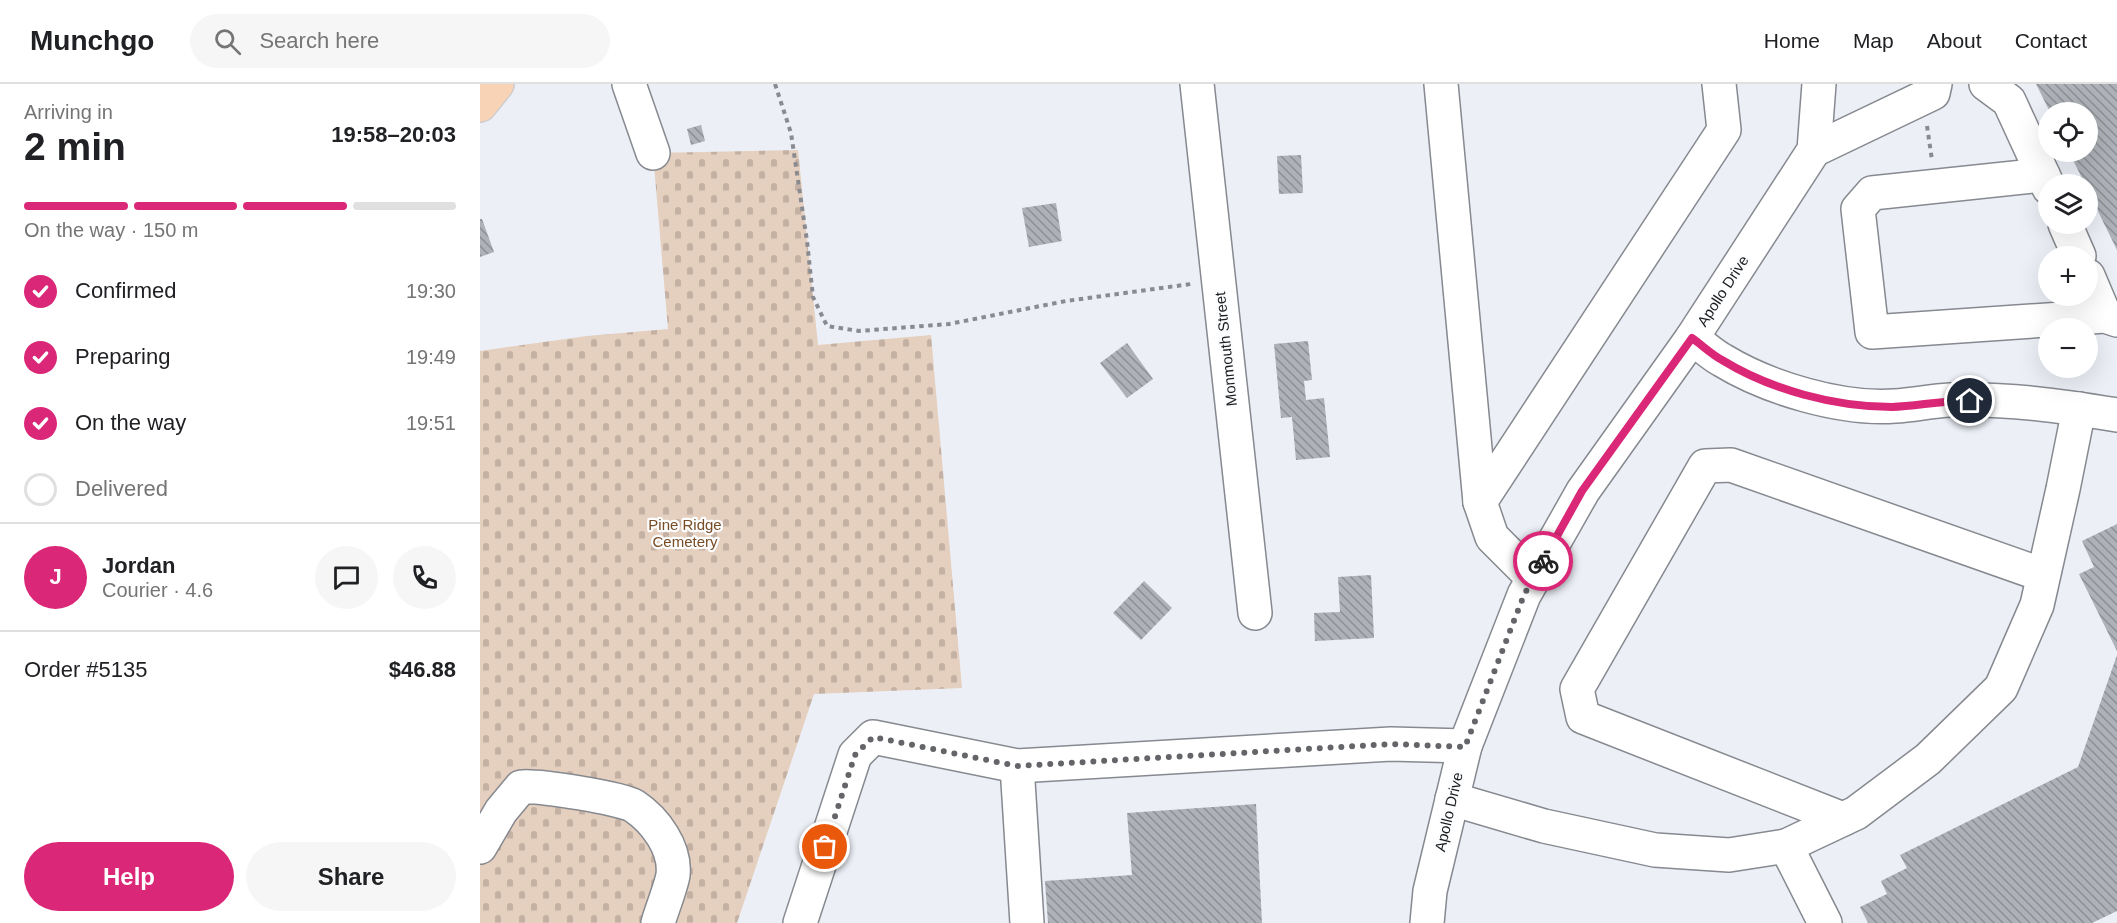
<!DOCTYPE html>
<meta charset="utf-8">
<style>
body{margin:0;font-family:Helvetica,sans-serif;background:#f6f6f6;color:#202124;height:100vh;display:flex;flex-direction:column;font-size:22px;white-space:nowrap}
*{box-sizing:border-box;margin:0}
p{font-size:20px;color:#757577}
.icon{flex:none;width:33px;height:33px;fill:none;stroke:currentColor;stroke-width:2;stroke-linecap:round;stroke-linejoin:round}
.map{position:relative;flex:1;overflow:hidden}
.details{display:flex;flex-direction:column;background:#fff;width:480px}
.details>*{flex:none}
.tools{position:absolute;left:1558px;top:18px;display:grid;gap:12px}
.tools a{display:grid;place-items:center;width:60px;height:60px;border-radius:50%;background:#fff;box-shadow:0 6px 24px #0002;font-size:30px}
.pin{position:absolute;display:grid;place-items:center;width:51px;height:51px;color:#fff;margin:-26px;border:3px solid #fff;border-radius:50%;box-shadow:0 2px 6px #0007}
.courier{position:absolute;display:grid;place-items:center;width:60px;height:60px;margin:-30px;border:4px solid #db2777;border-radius:50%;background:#fff;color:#222;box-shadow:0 2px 8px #0007}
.head em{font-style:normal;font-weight:600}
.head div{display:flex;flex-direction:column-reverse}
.head{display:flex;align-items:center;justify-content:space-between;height:102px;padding:0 24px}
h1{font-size:39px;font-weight:600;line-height:45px}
.bar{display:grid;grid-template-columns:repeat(4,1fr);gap:9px 6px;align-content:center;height:72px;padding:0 24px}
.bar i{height:8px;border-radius:4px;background:#e0e0e0}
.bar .selected{background:#db2777}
.bar p{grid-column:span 4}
.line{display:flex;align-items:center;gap:15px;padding:0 24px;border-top:2px solid #e0e0e0}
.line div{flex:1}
.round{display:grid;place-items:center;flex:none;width:63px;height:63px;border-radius:32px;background:#f6f6f6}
ol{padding:0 24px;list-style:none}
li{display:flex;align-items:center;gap:18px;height:66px}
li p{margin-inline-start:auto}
li .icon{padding:6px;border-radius:50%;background:#db2777;color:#fff;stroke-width:4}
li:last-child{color:#757577}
li i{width:33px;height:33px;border:3px solid #e0e0e0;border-radius:50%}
.cta{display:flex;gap:12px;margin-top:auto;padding:12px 24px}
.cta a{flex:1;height:69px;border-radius:36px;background:#db2777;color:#fff;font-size:24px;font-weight:600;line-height:69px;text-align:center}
.cta a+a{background:#f6f6f6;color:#202124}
header{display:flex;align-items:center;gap:36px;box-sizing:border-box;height:84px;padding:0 30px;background:#fff;border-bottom:2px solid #e0e0e0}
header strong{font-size:28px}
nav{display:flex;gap:33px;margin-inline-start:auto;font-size:21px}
.search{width:420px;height:54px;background:#f6f6f6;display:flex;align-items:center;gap:15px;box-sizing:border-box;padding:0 21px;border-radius:33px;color:#757577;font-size:22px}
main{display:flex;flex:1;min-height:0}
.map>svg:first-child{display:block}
.cemetery{fill:url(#cemetery-stones)}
.building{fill:url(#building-back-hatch)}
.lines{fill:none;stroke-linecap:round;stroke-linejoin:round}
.minor-casing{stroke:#86898f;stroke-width:36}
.major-casing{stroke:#cdcdcd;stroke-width:36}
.path{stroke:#898b90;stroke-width:4;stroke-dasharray:4.5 4.5;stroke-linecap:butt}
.minor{stroke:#fff;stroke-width:33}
.major{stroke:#f8d3b5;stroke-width:33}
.done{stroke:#646569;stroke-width:6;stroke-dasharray:0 10.8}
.route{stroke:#db2777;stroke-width:8}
.labels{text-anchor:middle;stroke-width:4.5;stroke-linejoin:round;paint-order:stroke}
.street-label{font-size:15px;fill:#1a1b1d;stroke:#fcfdfe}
.park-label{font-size:15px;fill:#774b24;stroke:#fcfdfe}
</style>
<header>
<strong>Munchgo</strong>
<div class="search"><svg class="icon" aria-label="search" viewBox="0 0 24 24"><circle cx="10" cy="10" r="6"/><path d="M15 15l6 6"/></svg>Search here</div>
<nav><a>Home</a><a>Map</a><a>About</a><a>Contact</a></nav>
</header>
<main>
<section class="details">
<div class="head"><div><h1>2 min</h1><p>Arriving in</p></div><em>19:58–20:03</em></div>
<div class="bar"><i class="selected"></i><i class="selected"></i><i class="selected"></i><i></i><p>On the way · 150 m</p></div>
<ol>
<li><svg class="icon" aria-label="check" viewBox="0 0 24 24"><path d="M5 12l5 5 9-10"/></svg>Confirmed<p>19:30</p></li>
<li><svg class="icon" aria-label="check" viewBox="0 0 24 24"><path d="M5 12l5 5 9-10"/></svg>Preparing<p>19:49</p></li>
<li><svg class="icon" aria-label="check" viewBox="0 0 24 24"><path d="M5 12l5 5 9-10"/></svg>On the way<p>19:51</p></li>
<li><i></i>Delivered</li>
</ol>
<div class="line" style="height:108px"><b class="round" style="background:#db2777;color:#fff">J</b><div><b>Jordan</b><p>Courier · 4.6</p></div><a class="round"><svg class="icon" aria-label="chat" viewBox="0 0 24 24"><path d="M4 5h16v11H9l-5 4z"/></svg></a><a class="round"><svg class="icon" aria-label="phone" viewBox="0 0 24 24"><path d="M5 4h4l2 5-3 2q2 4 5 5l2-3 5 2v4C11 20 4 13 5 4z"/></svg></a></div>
<div class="line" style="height:78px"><div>Order #5135</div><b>$46.88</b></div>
<div class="cta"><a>Help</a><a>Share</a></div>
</section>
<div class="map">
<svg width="1637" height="839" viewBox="0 0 1637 839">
<defs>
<pattern id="cemetery-stones" width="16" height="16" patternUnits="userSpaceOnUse" patternTransform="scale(1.5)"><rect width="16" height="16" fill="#e5cfbe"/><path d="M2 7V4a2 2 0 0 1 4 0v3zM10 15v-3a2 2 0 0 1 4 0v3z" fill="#c4b1a3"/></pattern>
<pattern id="building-back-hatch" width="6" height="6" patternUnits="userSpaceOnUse" patternTransform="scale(1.5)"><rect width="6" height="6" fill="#aeb1b7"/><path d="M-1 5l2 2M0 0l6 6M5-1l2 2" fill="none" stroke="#8d8f94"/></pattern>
</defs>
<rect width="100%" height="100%" fill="#eceff6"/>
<path class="cemetery" d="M 318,66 L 338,261 L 451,251 L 482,604 L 334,610 L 257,839 L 0,839 L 0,267 L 107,252 L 188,245 L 173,69 Z"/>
<g class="building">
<path d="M 1556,0 L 1637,0 L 1637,166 L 1608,107 L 1608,100 L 1605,100 L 1589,68 L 1608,68 L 1608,28 L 1570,28 Z"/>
<path d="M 221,41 L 225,57 L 211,61 L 207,45 Z"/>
<path d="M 821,71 L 823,109 L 799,110 L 797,72 Z"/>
<path d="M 576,119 L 582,157 L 549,163 L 542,124 Z"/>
<path d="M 0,135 L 2,135 L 14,168 L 0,173 Z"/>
<path d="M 828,257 L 832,296 L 824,297 L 826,316 L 844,314 L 850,373 L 816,376 L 812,333 L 801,334 L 794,260 Z"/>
<path d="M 647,259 L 673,295 L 647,314 L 620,279 Z"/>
<path d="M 1637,440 L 1637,567 L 1599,490 L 1614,483 L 1602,457 Z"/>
<path d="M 891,491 L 894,554 L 835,557 L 834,529 L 860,528 L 858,493 Z"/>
<path d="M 664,497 L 692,524 L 661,556 L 633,529 Z"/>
<path d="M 1637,571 L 1637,827 L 1612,839 L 1388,839 L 1380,823 L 1407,810 L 1401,797 L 1427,784 L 1420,771 L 1598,683 Z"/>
<path d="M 776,720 L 782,839 L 568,839 L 565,797 L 652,791 L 647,729 Z"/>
</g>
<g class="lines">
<g class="minor-casing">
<g id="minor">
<path d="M 149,0 L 173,69"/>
<path d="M 717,0 L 775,529"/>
<path d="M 961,0 L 1000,418 L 1012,453 L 1053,494"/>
<path d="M 1506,0 L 1529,17 L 1569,104"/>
<path d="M 1334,66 L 1453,9 L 1455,0"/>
<path d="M 1563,91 L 1392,109 L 1378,125 L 1392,248 L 1625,232 L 1637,236"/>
<path d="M 1585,140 L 1599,172"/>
<path d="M 1608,192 L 1625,232"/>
<path d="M 1212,254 C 1222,261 1231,270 1242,276 C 1288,304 1361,326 1415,322 C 1433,321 1451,317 1470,316 C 1525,314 1582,322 1637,331"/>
<path d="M 1000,418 L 1244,46 L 1239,0"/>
<path d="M 537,682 L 547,839"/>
<path d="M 972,715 L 1064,742 L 1175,766 L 1249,771 L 1306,762 L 1376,729 L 1448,675 L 1521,604 L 1557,521 L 1583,405 L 1599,325"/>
<path d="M 1363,735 L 1103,633 L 1097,605 L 1225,382 L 1251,381 L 1563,491"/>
<path d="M 1306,762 L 1345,839"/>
<path d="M 0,763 L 21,727 L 41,703 C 57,701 141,714 154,722 C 175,736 196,764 193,791 C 191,803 182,825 178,839"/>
<path d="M 320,839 L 375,671 L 393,653 L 537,682 L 911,660 L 985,662"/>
<path d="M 947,839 L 950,807 L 985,662 L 1044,511 L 1103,407 L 1212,254 L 1334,66 L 1339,0"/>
</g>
</g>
<g class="major-casing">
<path id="major" d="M 0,21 L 17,0"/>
</g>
<g class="path">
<path d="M 295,0 L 311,49 L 327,157 L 333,213 L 347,242 L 379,247 L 469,240 L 586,217 L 711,200"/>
<path d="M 1447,42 L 1452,76"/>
</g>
<use href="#minor" class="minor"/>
<use href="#major" class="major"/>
</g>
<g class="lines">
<path class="done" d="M 345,763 L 375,671 L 393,653 L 537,682 L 911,660 L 985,663 L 1044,511 L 1063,477"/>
<path class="route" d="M 1063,477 L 1102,407 L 1212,254 C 1222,261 1231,270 1242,276 C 1291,306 1355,323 1412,323 C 1438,322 1464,316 1490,317"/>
</g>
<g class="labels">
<g class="street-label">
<text transform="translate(1243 207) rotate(-57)" y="5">Apollo Drive</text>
<text transform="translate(746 265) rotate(-96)" y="5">Monmouth Street</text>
<text transform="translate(969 728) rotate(-77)" y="5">Apollo Drive</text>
</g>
<g class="park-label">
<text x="205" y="446">Pine Ridge<tspan x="205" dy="17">Cemetery</tspan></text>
</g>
</g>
</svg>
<div class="tools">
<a><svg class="icon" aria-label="locate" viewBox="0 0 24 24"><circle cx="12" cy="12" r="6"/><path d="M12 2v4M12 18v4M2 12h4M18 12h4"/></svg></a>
<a><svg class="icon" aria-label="layers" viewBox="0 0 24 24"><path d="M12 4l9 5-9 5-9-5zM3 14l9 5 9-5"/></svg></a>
<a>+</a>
<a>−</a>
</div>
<div class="pin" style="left:345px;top:763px;background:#ea580c"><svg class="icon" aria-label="bag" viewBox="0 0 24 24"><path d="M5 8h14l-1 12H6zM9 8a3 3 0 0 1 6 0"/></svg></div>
<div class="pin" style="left:1490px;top:317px;background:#1f2937"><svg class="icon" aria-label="home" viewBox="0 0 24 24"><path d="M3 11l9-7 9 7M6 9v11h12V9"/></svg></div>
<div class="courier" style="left:1063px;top:477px"><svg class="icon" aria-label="bike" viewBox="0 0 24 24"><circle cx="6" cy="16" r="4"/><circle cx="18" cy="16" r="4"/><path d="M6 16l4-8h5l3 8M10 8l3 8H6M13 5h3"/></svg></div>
</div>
</main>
